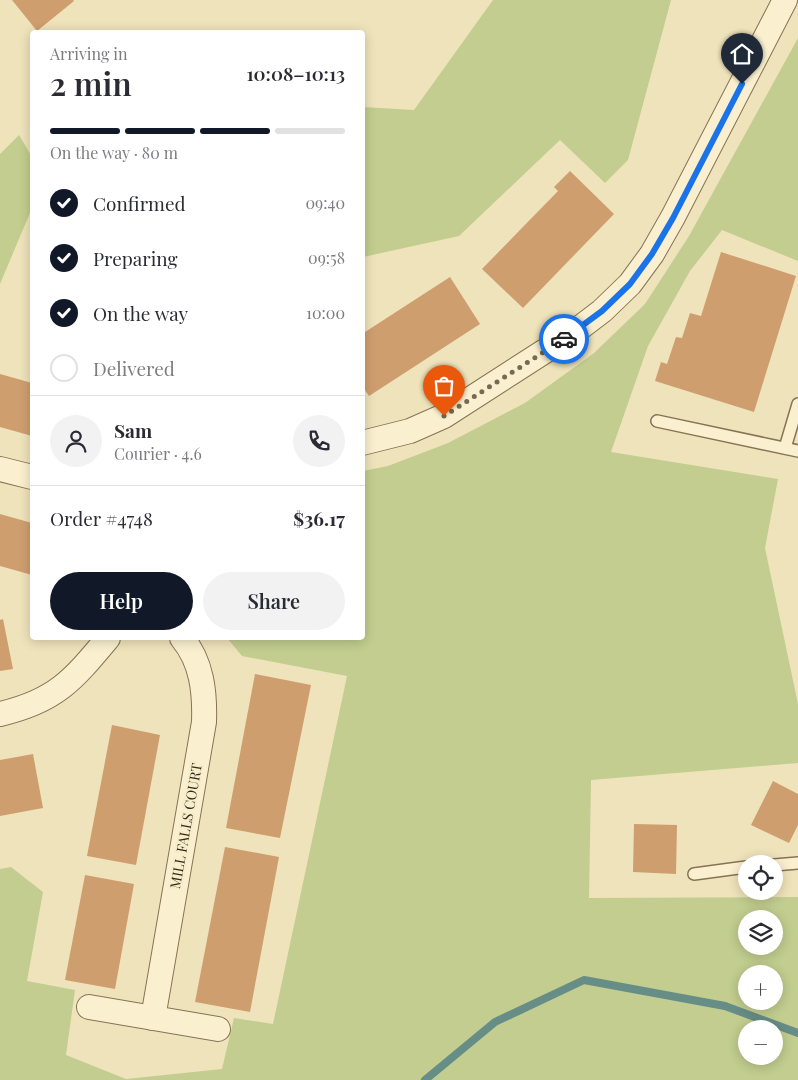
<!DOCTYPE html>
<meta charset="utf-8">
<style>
body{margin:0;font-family:"Playfair Display",serif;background:#f2f2f3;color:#2b2b33;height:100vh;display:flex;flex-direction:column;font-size:19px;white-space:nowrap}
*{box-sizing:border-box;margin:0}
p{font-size:16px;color:#7c7c81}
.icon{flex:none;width:28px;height:28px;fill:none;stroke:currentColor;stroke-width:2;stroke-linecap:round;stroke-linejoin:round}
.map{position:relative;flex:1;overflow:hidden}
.side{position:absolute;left:30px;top:30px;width:335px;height:610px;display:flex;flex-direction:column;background:#fff;border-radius:5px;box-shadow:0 2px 12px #0003}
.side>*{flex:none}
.fabs{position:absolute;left:738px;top:855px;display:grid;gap:10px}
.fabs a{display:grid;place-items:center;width:45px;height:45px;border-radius:50%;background:#fff;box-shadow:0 2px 12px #0003;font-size:25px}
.pin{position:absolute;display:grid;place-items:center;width:42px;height:42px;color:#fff;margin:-51px -21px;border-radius:50% 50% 50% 0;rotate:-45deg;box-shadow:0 0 5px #0007}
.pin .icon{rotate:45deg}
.courier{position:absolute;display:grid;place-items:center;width:50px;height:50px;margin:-25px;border:4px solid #1a73e8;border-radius:50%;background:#fff;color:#222;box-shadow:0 1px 6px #0007}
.summary em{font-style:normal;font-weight:600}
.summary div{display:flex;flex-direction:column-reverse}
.summary{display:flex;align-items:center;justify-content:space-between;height:85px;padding:0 20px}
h1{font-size:32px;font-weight:600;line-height:38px}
.bar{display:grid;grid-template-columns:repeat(4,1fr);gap:8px 5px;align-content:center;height:60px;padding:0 20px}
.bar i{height:6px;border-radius:4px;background:#e1e1e2}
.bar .current{background:#111827}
.bar p{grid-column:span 4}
.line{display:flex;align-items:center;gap:12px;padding:0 20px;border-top:1px solid #e1e1e2}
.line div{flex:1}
.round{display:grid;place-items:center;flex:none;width:52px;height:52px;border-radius:26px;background:#f2f2f3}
ol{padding:0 20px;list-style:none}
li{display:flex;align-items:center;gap:15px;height:55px}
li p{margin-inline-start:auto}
li .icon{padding:5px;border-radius:50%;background:#111827;color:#fff;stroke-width:4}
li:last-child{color:#7c7c81}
li i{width:28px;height:28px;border:2px solid #e1e1e2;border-radius:50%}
.cta{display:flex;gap:10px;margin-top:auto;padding:10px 20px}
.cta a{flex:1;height:58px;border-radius:30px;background:#111827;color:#fff;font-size:20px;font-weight:600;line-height:58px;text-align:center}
.cta a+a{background:#f2f2f3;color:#2b2b33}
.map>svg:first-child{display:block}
.green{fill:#c2cd8f;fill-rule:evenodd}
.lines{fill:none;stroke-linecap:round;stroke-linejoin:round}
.stream{stroke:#678d87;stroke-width:8}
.building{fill:#cf9e6f}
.lane-casing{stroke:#877355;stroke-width:14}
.street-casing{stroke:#877355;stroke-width:26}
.lane{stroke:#faf0cf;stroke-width:11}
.street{stroke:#faf0cf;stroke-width:24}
.done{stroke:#766a52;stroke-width:5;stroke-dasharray:0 9}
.route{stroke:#1a73e8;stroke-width:6}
.labels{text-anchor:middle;stroke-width:4.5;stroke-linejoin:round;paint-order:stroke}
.street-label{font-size:14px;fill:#35291a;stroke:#f6edcb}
</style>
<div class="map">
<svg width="798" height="1080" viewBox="0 0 798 1080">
<rect width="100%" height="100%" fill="#efe3bb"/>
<g class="green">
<path d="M 493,0 L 671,0 L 628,160 L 605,183 L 560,140 L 459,236 L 363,257 L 363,107 L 414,110 Z"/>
<path d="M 798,38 L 798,261 L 722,230 L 690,271 L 648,346 L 611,452 L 778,479 L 765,548 L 798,704 L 798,763 L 591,780 L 589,898 L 798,897 L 798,1080 L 0,1080 L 0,869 L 11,867 L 43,892 L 27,981 L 75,990 L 66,1055 L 126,1079 L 222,1069 L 234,1018 L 273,1024 L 347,676 L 242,656 L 227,638 L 362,638 L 363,471 L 388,466 L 448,443 L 525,403 L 594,353 L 645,304 L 689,236 ZM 746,919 L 774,919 L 774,946 L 746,946 ZM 746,974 L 774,974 L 774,1001 L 746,1001 ZM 746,1029 L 774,1029 L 774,1056 L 746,1056 Z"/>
<path d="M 19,135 L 32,157 L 32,208 L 0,284 L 0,154 Z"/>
</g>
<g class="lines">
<path class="stream" d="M 425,1080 L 495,1022 L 584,980 L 725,1006 L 798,1033"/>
</g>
<g class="building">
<path d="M 12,0 L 73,0 L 74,1 L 37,31 Z"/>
<path d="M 570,171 L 614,214 L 523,308 L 482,269 L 558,191 L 554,187 Z"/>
<path d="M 721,252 L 796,276 L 754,412 L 655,381 L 661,362 L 667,364 L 676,337 L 682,338 L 690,313 L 701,316 Z"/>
<path d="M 450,277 L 480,324 L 369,396 L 362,386 L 362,334 Z"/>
<path d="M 0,374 L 32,383 L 32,436 L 0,427 Z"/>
<path d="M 0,514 L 32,523 L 32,575 L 0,566 Z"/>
<path d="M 3,619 L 13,669 L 0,671 L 0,620 Z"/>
<path d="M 255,674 L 311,685 L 280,838 L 226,828 Z"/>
<path d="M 112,725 L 160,735 L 136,865 L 87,856 Z"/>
<path d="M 33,754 L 43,808 L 0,816 L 0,760 Z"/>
<path d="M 773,781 L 798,794 L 798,825 L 789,843 L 751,825 Z"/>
<path d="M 634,824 L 677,825 L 676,874 L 633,872 Z"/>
<path d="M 225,847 L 279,857 L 250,1012 L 195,1002 Z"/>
<path d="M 85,875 L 134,884 L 115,989 L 65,980 Z"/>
</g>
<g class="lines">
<g class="lane-casing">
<g id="lane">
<path d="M 657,421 L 798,451"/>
<path d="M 785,448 L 798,404"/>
<path d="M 774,865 L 798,863"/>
<path d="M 694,874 L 746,867"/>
</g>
</g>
<g class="street-casing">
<g id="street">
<path d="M 362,443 L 410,431 L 444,416 L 573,333 L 602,311 L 630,284 L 652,254 L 673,217 L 785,0"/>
<path d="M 0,469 L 32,477"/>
<path d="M 0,714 C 56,701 73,680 108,638"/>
<path d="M 89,1007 L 218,1029"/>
<path d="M 153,1018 L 204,722 C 205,692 202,662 182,638"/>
</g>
</g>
<use href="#lane" class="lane"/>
<use href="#street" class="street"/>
</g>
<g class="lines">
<path class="done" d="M 444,416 L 564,339"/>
<path class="route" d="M 564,339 L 602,311 L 630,284 L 652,254 L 673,218 L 742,84"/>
</g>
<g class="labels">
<g class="street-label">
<text transform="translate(186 826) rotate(-80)" y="5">MILL FALLS COURT</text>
</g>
</g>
</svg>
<div class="fabs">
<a><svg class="icon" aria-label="locate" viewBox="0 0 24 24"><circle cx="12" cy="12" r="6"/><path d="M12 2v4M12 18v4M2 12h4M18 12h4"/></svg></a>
<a><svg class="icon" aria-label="layers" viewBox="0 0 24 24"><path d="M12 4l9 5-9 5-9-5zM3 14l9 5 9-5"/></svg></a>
<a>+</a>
<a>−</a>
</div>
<div class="pin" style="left:444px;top:416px;background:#ea580c"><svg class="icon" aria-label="bag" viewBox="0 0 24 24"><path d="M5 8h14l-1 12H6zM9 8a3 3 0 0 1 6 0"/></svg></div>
<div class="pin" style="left:742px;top:84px;background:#1f2937"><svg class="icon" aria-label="home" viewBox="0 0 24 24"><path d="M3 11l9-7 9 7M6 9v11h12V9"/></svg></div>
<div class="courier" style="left:564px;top:339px"><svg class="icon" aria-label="car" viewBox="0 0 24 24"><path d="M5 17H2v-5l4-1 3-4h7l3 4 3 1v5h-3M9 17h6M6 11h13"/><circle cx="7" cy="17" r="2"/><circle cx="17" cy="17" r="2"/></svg></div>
<section class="side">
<div class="summary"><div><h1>2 min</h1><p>Arriving in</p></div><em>10:08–10:13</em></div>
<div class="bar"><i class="current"></i><i class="current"></i><i class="current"></i><i></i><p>On the way · 80 m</p></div>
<ol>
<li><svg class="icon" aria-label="check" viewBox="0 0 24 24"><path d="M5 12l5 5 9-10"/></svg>Confirmed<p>09:40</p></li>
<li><svg class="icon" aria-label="check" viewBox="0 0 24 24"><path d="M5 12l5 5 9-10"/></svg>Preparing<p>09:58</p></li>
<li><svg class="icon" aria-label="check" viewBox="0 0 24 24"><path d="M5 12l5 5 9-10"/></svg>On the way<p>10:00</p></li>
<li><i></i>Delivered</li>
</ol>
<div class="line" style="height:90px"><a class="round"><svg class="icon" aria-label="person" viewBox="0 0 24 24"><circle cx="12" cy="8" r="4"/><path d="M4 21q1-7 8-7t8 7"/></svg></a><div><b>Sam</b><p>Courier · 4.6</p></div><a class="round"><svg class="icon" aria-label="phone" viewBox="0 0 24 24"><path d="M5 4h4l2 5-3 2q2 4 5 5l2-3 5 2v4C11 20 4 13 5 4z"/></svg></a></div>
<div class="line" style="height:65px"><div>Order #4748</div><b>$36.17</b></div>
<div class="cta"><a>Help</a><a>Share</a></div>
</section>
</div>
